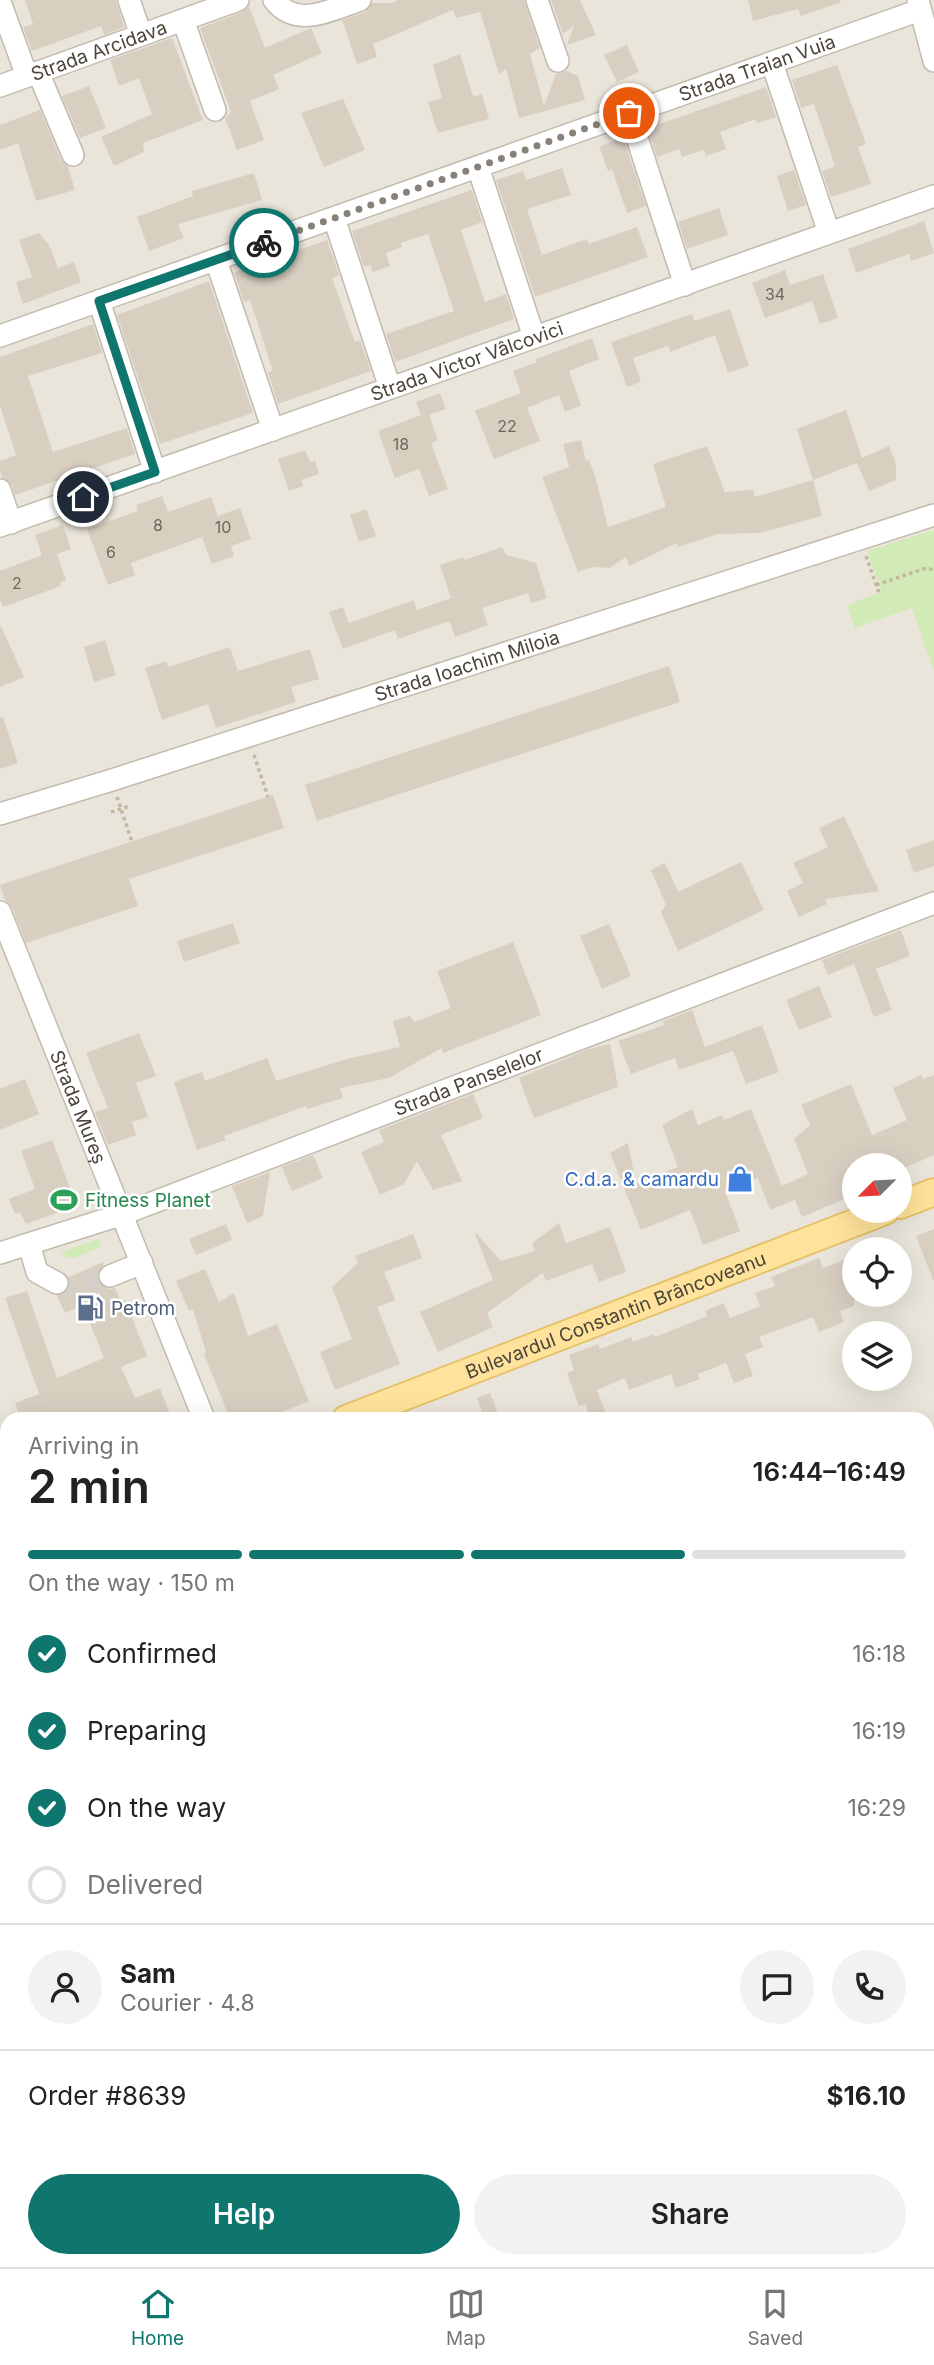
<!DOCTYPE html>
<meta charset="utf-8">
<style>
body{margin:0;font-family:Inter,sans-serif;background:#f2f2f2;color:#222;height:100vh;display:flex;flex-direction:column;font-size:26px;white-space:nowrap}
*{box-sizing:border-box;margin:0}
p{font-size:23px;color:#767676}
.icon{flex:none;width:38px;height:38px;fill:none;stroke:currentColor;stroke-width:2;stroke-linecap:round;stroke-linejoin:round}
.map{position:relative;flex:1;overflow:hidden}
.panel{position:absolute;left:0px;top:1412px;width:934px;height:856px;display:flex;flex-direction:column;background:#fff;border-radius:21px 21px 0 0;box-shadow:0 7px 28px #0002}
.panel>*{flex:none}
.needle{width:46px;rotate:246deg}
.buttons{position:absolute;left:842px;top:1153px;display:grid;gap:14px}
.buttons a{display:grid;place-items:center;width:70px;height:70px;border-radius:50%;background:#fff;box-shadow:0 7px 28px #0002;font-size:35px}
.pin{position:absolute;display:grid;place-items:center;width:60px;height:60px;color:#fff;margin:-30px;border:4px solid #fff;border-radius:50%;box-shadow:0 2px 7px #0007}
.courier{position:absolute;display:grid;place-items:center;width:70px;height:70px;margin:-35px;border:5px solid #0f766e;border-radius:50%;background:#fff;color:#222;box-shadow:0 2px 9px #0007}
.headline em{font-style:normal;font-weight:600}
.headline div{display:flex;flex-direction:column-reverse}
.headline{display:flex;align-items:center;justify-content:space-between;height:119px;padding:0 28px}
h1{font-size:46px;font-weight:600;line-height:52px}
.bar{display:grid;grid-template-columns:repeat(4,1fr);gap:10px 7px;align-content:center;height:84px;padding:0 28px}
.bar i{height:9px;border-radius:5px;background:#e0e0e0}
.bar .current{background:#0f766e}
.bar p{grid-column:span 4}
.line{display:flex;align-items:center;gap:18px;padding:0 28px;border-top:2px solid #e0e0e0}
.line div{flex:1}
.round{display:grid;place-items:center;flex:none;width:74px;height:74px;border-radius:37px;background:#f2f2f2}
ol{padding:0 28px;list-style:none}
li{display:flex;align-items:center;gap:21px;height:77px}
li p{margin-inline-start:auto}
li .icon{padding:7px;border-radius:50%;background:#0f766e;color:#fff;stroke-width:4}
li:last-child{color:#767676}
li i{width:38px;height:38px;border:4px solid #e0e0e0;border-radius:50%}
.cta{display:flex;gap:14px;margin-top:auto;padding:14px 28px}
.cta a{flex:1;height:80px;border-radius:42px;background:#0f766e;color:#fff;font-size:28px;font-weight:600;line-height:80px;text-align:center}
.cta a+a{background:#f2f2f2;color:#222}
.dock{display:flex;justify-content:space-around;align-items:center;height:98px;border-top:2px solid #e0e0e0;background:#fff;font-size:19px;color:#767676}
.dock a{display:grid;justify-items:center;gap:4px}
.dock .current{color:#0f766e}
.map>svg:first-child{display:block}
.residential{fill:#eae5da;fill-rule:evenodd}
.green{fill:#d2eab5}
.building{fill:#d8cfc1}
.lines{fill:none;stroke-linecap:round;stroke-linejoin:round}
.minor-tunnel{stroke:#d4d0c8;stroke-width:21;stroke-dasharray:21 10;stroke-linecap:butt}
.minor-casing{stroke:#c2bbae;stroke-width:24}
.major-casing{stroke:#e6c16a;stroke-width:30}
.path{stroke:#c4b79f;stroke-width:3.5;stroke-dasharray:3.5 3.5;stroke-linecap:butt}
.minor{stroke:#fff;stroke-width:21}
.major{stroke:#ffe39c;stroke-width:26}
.done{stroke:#878178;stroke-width:7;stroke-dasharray:0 12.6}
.route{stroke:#0f766e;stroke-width:9}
.labels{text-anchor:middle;stroke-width:5;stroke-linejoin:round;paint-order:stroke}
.number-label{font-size:16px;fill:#6e675b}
.street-label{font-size:19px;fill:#4b4439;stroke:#fff}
.shop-label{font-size:19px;fill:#366cbe;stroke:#fff;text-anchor:end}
.leisure-label{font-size:19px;fill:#27864d;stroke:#fff;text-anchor:start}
.service-label{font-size:19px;fill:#4e5e75;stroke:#fff;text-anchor:start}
</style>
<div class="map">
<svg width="934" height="2267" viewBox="0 0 934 2267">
<rect width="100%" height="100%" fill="#f6f3ec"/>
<path class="residential" d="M 0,0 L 934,0 L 934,2267 L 0,2267 ZM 854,1166 L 900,1166 L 900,1211 L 854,1211 ZM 854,1250 L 900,1250 L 900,1295 L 854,1295 ZM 854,1334 L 900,1334 L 900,1379 L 854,1379 ZM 7,1419 L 928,1419 L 928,2261 L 7,2261 Z"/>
<g class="green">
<path d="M 934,530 L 934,671 L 912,608 L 855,628 L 847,605 L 882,592 L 867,551 Z"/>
<path d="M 99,1239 L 102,1246 L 74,1258 L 66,1257 L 61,1252 Z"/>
</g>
<g class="building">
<path d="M 25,0 L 116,0 L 124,27 L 104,35 L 101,26 L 32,51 L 23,27 L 33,24 Z"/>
<path d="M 398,0 L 524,0 L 540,48 L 530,54 L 544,106 L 556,74 L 566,71 L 578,76 L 585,100 L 519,118 L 506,69 L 499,74 L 480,12 L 456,18 L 453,10 L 373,44 L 377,57 L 357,64 L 342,20 L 365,12 L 372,3 L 392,3 Z"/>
<path d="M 551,0 L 580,0 L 596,35 L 567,45 L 574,26 L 563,34 Z"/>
<path d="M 748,0 L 840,0 L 841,2 L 801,16 L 798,9 L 753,21 Z"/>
<path d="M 249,6 L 265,48 L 311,28 L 322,53 L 273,75 L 279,89 L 250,101 L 264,140 L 237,150 L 225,118 L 231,112 L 200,28 L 242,12 Z"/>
<path d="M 172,38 L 203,120 L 143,143 L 144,152 L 114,166 L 101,137 L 152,114 L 139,78 L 119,86 L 110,60 Z"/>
<path d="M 627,45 L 639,72 L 617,82 L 604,55 Z"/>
<path d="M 460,54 L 473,97 L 482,94 L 489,119 L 438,133 L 428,102 L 442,98 L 433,65 Z"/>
<path d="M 837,65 L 866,144 L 858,147 L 871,184 L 831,197 L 822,171 L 835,166 L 814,104 L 801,108 L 792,80 Z"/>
<path d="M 89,86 L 106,128 L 80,138 L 62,96 Z"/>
<path d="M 766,87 L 776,117 L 757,123 L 756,119 L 720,132 L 726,149 L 706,156 L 704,150 L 682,157 L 679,149 L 657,157 L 648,128 Z"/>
<path d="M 343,99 L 365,150 L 324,167 L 301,113 Z"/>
<path d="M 40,110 L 61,160 L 68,167 L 75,190 L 36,201 L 18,143 L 0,150 L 0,125 Z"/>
<path d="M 623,138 L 646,206 L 627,213 L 612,169 L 608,171 L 599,146 Z"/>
<path d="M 562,168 L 571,195 L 527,209 L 542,255 L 587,239 L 589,244 L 637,227 L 648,257 L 535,297 L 496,180 L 523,171 L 526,180 Z"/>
<path d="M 794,170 L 806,205 L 788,211 L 777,176 Z"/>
<path d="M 254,173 L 262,200 L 178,224 L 184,238 L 149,251 L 137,217 L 193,196 L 192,191 Z"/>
<path d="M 472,190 L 482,222 L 461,230 L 485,302 L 506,294 L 514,319 L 395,362 L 386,334 L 454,311 L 428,234 L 401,243 L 402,247 L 386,253 L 390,266 L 373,272 L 370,265 L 364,267 L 352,231 Z"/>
<path d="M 719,208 L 728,235 L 687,249 L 678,222 Z"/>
<path d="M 924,221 L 934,253 L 911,261 L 909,254 L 856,273 L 848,249 Z"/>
<path d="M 39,233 L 49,245 L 58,268 L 74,262 L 81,282 L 23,304 L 16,282 L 32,277 L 19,240 Z"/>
<path d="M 327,240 L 339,275 L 332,278 L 355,342 L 360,340 L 371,371 L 278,404 L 268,372 L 273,371 L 250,300 L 244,302 L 234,273 Z"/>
<path d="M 785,270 L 790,285 L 823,274 L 838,318 L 820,324 L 812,301 L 765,318 L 752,283 Z"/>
<path d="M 209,281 L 253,413 L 160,444 L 117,315 Z"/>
<path d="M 730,309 L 749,366 L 728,373 L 715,335 L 670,352 L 668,346 L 633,358 L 641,382 L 627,387 L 611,342 L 692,314 L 694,321 Z"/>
<path d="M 93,324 L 102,353 L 28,376 L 53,452 L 127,428 L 135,454 L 15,495 L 12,485 L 2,477 L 0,470 L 0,461 L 16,455 L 0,406 L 0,357 Z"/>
<path d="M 592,338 L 599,359 L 569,371 L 581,405 L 565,412 L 559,395 L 527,408 L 540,441 L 494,459 L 475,411 L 521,393 L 513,371 L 537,362 L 536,359 Z"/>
<path d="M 440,393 L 446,409 L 429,415 L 438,440 L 431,443 L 448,489 L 429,496 L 419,469 L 395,478 L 378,431 L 421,415 L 416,402 Z"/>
<path d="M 846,410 L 862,458 L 889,446 L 896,464 L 896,480 L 869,491 L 857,463 L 813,480 L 797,429 Z"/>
<path d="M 581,440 L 586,461 L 589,460 L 596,479 L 608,527 L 666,507 L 653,464 L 707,446 L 725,492 L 753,490 L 755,497 L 813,480 L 822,516 L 759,533 L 718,534 L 678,547 L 677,543 L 629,566 L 626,557 L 610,568 L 592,567 L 578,572 L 542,477 L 569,467 L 563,444 Z"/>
<path d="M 305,450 L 310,462 L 315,460 L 319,474 L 301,480 L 303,486 L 289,491 L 278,459 Z"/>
<path d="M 162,496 L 168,512 L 211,497 L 218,516 L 240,508 L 251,539 L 231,546 L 234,556 L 212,564 L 202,537 L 131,563 L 135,575 L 108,585 L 87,529 L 138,511 L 136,505 Z"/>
<path d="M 366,509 L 376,536 L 359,542 L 350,515 Z"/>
<path d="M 63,525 L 71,549 L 57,554 L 66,580 L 60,583 L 61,586 L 3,607 L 0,600 L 0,571 L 42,555 L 35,535 Z"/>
<path d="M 502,547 L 506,555 L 536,563 L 547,598 L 531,603 L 528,593 L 482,608 L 488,625 L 455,637 L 450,622 L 446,622 L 398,639 L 395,630 L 343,649 L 329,612 L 343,607 L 349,623 L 414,600 L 417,610 L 451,598 L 440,565 L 463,557 L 465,560 Z"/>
<path d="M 0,624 L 24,677 L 0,687 Z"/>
<path d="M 105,640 L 116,675 L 94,682 L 84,647 Z"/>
<path d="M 230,647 L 238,671 L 310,649 L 319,679 L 291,687 L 296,702 L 216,728 L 208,704 L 162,720 L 145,668 L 166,661 L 168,667 Z"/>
<path d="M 669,666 L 680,702 L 317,821 L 305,785 Z"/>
<path d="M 3,717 L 18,763 L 0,769 L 0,718 Z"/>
<path d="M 273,795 L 284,828 L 129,879 L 138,906 L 26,943 L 12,907 L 5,900 L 0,885 Z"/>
<path d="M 844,816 L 879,891 L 825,899 L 827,904 L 799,917 L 787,891 L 803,883 L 793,863 L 828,847 L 819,828 Z"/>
<path d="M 934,840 L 934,866 L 914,873 L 906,850 Z"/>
<path d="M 741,862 L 764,910 L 678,951 L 661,912 L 666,905 L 651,870 L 665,863 L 678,892 Z"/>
<path d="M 233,923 L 240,943 L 184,962 L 177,941 Z"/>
<path d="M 609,924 L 631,976 L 602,989 L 580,936 Z"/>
<path d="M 901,930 L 910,956 L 876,969 L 892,1010 L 874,1017 L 854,964 L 828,975 L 822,960 Z"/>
<path d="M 513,942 L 541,1015 L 443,1053 L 442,1048 L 389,1078 L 340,1088 L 343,1098 L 307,1109 L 306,1106 L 224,1136 L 226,1140 L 197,1150 L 174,1082 L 202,1072 L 205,1081 L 267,1058 L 276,1081 L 347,1059 L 400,1047 L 393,1021 L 410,1016 L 414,1022 L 451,1008 L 437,971 Z"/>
<path d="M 819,986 L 832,1017 L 799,1030 L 786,1000 Z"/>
<path d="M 692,1010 L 705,1047 L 762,1025 L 779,1072 L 746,1084 L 733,1051 L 679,1070 L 675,1058 L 631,1074 L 618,1041 L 664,1025 L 663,1021 Z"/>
<path d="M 139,1033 L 156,1076 L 136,1083 L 148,1117 L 132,1122 L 136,1135 L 108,1145 L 95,1112 L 108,1108 L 86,1053 Z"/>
<path d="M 610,1044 L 618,1087 L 534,1118 L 519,1078 L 589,1049 Z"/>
<path d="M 921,1075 L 923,1079 L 934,1075 L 934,1155 L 900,1170 L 900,1166 L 854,1166 L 854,1195 L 802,1217 L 795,1200 L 770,1210 L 758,1178 L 725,1191 L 740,1231 L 703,1245 L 690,1210 L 641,1230 L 610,1153 L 628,1143 L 636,1184 L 678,1167 L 662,1125 L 692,1109 L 698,1125 L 722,1115 L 724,1120 L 751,1109 L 782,1186 L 808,1174 L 794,1139 L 810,1125 L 801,1105 L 851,1084 L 872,1135 L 907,1120 L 893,1088 Z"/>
<path d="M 25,1079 L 39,1114 L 0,1130 L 0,1089 Z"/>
<path d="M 473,1094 L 483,1118 L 441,1135 L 462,1181 L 433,1190 L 417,1161 L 404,1184 L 380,1195 L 361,1152 L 384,1142 L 379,1130 Z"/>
<path d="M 52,1140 L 72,1193 L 65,1210 L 26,1224 L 20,1212 L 15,1214 L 9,1199 L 35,1189 L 21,1151 Z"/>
<path d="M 313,1155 L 323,1178 L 292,1191 L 282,1167 Z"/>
<path d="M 270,1172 L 263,1216 L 247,1223 L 232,1186 Z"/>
<path d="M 559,1223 L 566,1243 L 610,1227 L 626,1272 L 599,1282 L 592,1264 L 546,1281 L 543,1273 L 487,1313 L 493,1327 L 438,1352 L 420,1312 L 493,1280 L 475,1234 L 476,1233 L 501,1261 L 535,1251 L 532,1243 Z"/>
<path d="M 226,1224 L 232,1240 L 196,1255 L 189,1239 Z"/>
<path d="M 934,1229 L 934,1280 L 933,1280 L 916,1236 Z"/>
<path d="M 413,1234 L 422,1258 L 384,1272 L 395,1300 L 377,1307 L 400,1364 L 335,1390 L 320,1352 L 352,1339 L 332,1287 L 358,1263 L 355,1256 Z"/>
<path d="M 854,1256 L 854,1306 L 840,1311 L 844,1322 L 819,1332 L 813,1317 L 759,1337 L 763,1347 L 745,1354 L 753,1376 L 734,1383 L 726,1363 L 698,1374 L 700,1379 L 676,1388 L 671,1374 L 629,1390 L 625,1378 L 597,1390 L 608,1419 L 590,1419 L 585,1404 L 579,1406 L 567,1373 L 574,1370 L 569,1355 L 598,1344 L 600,1349 L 631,1337 L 633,1342 L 654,1334 L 655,1337 L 707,1316 L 705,1311 L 724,1303 L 730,1318 L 760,1306 L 755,1293 L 775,1286 L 771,1277 L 819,1258 L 823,1268 Z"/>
<path d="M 103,1262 L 104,1264 L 97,1274 L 98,1282 L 108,1289 L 115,1288 L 121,1302 L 125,1300 L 147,1356 L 121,1367 L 135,1398 L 160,1388 L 172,1419 L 21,1419 L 15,1403 L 39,1394 L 5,1298 L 27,1291 L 57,1378 L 104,1358 L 87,1316 L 81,1318 L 76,1308 L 65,1313 L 57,1296 L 68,1290 L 69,1277 Z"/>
<path d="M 205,1269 L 219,1302 L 234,1293 L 248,1336 L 277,1324 L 309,1401 L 265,1419 L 230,1419 L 204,1354 L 206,1352 L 193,1309 L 189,1311 L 176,1281 Z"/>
<path d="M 490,1393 L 500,1419 L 484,1419 L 477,1398 Z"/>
</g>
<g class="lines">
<path class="minor-tunnel" d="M 57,1283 L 73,1291 L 110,1276"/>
<g class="minor-casing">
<g id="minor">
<path d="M 129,0 L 141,35"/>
<path d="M 274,0 C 296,29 331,10 360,0"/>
<path d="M 537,0 L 558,61"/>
<path d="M 918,0 L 934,61"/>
<path d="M 0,2 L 27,76"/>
<path d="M 183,20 L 215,110"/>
<path d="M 772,63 L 829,233"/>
<path d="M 38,72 L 73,155"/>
<path id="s1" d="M 0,86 L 238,0"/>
<path d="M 629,113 L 685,285"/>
<path d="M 478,167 L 534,337"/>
<path d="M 334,218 L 390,388"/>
<path d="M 216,260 L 273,430"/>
<path d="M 99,301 L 155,472"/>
<path id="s2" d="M 0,336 L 920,10"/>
<path d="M 0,490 L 11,523"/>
<path id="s3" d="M 0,526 L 934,196"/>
<path id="s4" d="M 0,814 L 112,780 L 934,515"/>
<path id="s5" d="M 0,912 L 204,1419"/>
<path d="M 29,1244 L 37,1272 L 57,1283"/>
<path id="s6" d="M 0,1253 L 123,1214 L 934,903"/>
<path d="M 110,1276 L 142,1263"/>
<path d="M 928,1487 L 934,1484"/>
<path d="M 928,1777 L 934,1775"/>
<path d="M 0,1842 L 7,1840"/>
<path d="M 928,1965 L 934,1962"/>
<path d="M 928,2074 L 934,2071"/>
<path d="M 0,2135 L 7,2133"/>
<path d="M 625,2261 L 627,2267"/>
<path d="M 398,2267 L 415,2261"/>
</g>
</g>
<g class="major-casing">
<g id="major">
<path d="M 900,1205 L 934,1192"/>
<path id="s7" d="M 346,1419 L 885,1211"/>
<path d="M 0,1553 L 7,1550"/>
</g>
</g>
<g class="path">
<path d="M 866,556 L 879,593"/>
<path d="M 876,585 L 926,568 L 934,570"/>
<path d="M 254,755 L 268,797"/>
<path d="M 117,797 L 132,842"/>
<path d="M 111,812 L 130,806"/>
<path d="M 518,2261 L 521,2267"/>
<path d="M 929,2267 L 934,2265"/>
</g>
<use href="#minor" class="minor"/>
<use href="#major" class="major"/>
</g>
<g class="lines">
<path class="done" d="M 264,243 L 629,113"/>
<path class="route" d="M 83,497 L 155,472 L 99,301 L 264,243"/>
</g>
<defs>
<g id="shop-bare" transform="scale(2.1)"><path d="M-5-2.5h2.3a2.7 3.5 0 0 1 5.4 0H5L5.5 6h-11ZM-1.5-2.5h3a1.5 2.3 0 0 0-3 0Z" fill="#3f7fe0" stroke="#fff" stroke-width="2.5" paint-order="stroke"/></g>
<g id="stadium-bare" transform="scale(2.1)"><path d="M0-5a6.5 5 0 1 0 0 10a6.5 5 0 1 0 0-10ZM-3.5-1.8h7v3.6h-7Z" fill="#2e9e5b" stroke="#fff" stroke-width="2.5" paint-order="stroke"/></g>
<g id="fuel-bare" transform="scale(2.1)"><path d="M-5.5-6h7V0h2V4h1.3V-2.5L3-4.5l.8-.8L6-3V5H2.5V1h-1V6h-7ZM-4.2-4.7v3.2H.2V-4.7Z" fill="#5c6f8a" stroke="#fff" stroke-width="2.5" paint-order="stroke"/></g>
</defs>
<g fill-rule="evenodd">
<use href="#shop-bare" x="740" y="1179"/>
<use href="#stadium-bare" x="64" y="1200"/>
<use href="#fuel-bare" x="90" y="1308"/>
</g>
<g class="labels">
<g class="number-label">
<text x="775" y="300">34</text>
<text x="507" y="432">22</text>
<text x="401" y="450">18</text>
<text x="158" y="531">8</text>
<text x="223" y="533">10</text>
<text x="111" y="558">6</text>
<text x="17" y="589">2</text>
</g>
<g class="street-label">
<text dy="7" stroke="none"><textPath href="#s1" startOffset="105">Strada Arcidava</textPath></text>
<text dy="7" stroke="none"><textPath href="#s2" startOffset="803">Strada Traian Vuia</textPath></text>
<text dy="7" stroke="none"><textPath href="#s3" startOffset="495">Strada Victor Vâlcovici</textPath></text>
<text dy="7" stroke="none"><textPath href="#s4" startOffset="490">Strada Ioachim Miloia</textPath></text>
<text dy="7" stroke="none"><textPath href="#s6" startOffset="499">Strada Panselelor</textPath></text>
<text dy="7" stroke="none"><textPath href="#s5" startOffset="210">Strada Mureș</textPath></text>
<text dy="7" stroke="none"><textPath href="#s7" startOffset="289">Bulevardul Constantin Brâncoveanu</textPath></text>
</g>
<g class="shop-label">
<text x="719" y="1186">C.d.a. &amp; camardu</text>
</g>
<g class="leisure-label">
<text x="85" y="1207">Fitness Planet</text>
</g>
<g class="service-label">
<text x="111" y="1315">Petrom</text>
</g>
</g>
</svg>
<div class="buttons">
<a><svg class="needle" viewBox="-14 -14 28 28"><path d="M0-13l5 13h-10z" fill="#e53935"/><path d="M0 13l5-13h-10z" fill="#767676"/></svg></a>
<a><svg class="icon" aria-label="locate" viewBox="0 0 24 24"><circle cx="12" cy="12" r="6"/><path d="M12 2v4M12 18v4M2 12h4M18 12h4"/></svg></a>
<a><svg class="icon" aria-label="layers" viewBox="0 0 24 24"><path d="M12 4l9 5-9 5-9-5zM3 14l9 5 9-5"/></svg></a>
</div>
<div class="pin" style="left:629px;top:113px;background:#ea580c"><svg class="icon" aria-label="bag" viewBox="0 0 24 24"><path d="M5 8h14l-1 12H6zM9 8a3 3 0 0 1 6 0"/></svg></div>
<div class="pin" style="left:83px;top:497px;background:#1f2937"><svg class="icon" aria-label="home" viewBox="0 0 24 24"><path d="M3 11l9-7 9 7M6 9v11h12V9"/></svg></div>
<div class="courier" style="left:264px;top:243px"><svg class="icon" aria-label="bike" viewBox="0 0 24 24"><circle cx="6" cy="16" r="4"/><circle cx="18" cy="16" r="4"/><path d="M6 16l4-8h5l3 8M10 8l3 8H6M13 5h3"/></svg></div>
<section class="panel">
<div class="headline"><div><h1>2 min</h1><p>Arriving in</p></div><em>16:44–16:49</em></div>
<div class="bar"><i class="current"></i><i class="current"></i><i class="current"></i><i></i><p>On the way · 150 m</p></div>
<ol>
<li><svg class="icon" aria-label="check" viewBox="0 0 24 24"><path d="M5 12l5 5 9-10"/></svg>Confirmed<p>16:18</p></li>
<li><svg class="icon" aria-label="check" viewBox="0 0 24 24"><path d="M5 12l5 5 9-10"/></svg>Preparing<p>16:19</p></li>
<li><svg class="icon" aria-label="check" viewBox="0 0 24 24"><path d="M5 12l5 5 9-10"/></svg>On the way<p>16:29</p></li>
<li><i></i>Delivered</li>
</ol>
<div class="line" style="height:126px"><a class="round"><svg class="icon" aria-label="person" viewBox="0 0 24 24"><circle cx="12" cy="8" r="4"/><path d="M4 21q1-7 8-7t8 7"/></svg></a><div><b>Sam</b><p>Courier · 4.8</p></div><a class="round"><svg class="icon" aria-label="chat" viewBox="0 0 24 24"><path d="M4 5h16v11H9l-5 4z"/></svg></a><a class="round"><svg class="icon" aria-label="phone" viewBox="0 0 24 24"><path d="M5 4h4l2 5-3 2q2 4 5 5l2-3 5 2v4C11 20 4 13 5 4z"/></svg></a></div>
<div class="line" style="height:91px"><div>Order #8639</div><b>$16.10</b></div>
<div class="cta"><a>Help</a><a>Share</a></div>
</section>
</div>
<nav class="dock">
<a class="current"><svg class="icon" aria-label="home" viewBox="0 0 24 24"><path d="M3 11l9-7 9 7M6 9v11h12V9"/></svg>Home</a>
<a><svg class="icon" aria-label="map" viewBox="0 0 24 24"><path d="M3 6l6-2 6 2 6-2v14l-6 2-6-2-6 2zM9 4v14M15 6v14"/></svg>Map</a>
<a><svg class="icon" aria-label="saved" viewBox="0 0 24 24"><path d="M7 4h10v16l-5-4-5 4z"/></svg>Saved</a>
</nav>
